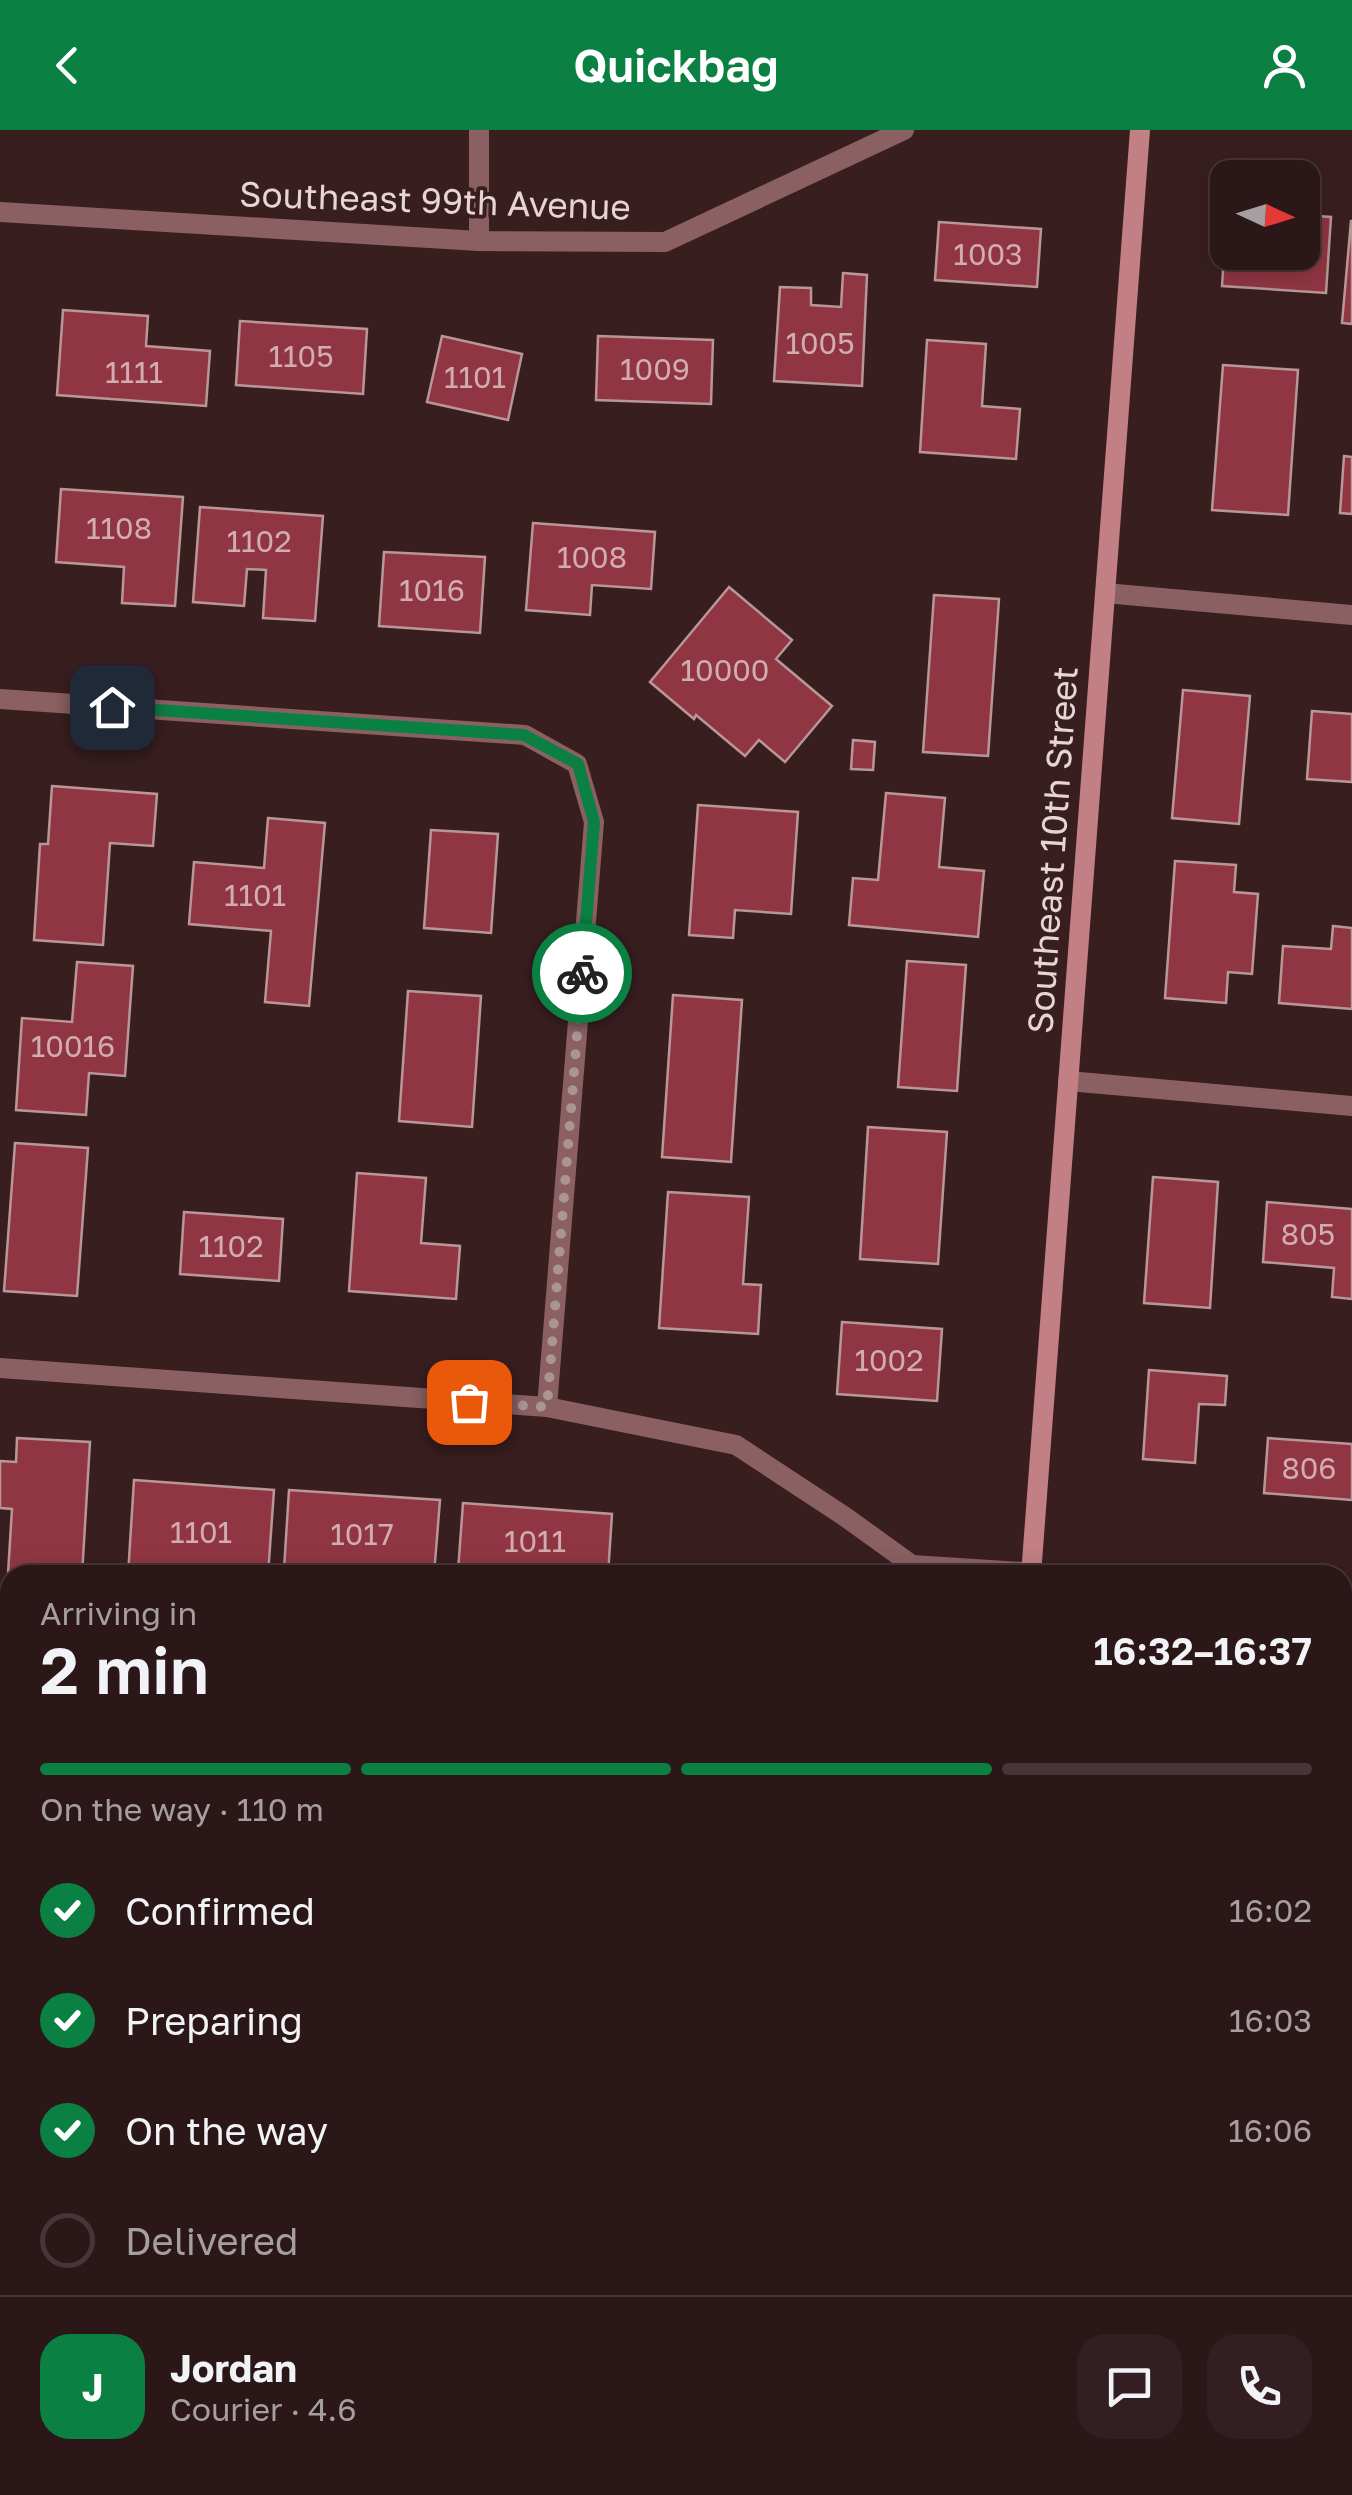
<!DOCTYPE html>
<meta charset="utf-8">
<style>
body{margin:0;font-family:"Golos Text",sans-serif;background:#331f21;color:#f1f3f6;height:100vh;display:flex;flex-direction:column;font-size:38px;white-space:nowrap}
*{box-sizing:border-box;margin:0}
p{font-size:32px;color:#a69fa2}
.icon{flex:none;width:55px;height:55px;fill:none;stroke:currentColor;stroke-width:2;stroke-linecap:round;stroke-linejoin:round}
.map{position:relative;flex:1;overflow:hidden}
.details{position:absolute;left:0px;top:1435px;width:1352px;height:930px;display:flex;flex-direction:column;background:#2b1618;border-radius:30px 30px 0 0;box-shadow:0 5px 25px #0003,0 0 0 2px #473537}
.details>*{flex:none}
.needle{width:65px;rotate:94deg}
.controls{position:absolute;left:1210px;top:30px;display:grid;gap:20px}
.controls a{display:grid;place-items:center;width:110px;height:110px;border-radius:20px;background:#2b1618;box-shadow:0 5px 25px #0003,0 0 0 2px #473537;font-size:50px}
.pin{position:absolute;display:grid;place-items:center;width:85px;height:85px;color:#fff;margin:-42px;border-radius:20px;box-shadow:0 5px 15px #0006}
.courier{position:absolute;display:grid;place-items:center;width:100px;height:100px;margin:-50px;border:8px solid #0b8043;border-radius:50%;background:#fff;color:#222;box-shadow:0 2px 12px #0007}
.overview em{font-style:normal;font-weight:600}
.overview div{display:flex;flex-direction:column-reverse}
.overview{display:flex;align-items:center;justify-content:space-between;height:170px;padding:0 40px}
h1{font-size:65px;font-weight:600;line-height:75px}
.bar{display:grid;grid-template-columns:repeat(4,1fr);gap:15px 10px;align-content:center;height:120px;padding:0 40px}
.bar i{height:12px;border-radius:8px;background:#473537}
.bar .current{background:#0b8043}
.bar p{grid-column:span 4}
.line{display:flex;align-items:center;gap:25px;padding:0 40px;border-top:2px solid #473537}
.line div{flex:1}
.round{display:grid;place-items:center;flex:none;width:105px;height:105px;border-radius:30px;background:#331f21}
ol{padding:0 40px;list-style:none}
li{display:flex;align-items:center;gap:30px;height:110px}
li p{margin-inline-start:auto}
li .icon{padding:10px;border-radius:50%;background:#0b8043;color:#fff;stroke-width:4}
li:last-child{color:#a69fa2}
li i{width:55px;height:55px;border:5px solid #473537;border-radius:50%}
header{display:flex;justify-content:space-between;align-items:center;height:130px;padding:0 40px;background:#0b8043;color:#fff;font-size:45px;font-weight:600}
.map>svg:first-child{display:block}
.building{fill:#903642;stroke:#b99698;stroke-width:2.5}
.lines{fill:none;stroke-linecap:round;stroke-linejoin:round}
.street{stroke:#8a6062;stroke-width:20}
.secondary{stroke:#c27f84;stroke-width:20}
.done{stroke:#aa9496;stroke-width:10;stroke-dasharray:0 18}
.route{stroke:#0b8043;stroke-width:12}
.labels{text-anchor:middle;stroke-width:8;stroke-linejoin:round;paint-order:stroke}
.number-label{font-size:30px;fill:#d1acb0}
.street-label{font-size:35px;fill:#e7d4d5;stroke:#391e20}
</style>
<header><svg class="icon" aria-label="back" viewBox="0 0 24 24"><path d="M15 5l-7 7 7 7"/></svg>Quickbag<svg class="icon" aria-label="person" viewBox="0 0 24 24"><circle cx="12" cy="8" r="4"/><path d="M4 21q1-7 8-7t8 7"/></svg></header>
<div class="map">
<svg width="1352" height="2365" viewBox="0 0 1352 2365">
<rect width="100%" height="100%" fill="#391e20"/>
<g class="building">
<path d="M 1227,80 L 1228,122 L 1302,122 L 1302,85 L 1331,87 L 1326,163 L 1222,156 Z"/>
<path d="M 1351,91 L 1352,91 L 1352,194 L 1342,193 Z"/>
<path d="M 939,92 L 1041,99 L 1037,157 L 935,150 Z"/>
<path d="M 843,143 L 867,145 L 862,256 L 774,251 L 780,157 L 811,158 L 811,175 L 841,177 Z"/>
<path d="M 63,180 L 148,186 L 146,216 L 210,221 L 206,276 L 57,265 Z"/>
<path d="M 240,191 L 367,199 L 363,264 L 236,255 Z"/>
<path d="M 442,206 L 522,224 L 508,290 L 427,272 Z"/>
<path d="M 598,206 L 713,210 L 711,274 L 596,270 Z"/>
<path d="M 927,210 L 986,214 L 982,276 L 1020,279 L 1016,329 L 920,322 Z"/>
<path d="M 1223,235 L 1298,240 L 1288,385 L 1212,380 Z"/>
<path d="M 1344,326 L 1352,327 L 1352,384 L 1340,383 Z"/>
<path d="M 61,359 L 183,367 L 175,476 L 122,473 L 124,437 L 56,432 Z"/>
<path d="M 200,377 L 323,386 L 315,491 L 263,488 L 266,440 L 247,439 L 244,476 L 193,472 Z"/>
<path d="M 533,393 L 655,402 L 651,459 L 592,455 L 590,485 L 526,480 Z"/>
<path d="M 384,422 L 485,427 L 480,503 L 379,496 Z"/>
<path d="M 729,457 L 792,510 L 776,529 L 832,576 L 785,632 L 759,610 L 745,626 L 696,585 L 694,589 L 650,552 Z"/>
<path d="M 934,465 L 999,469 L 988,626 L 923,622 Z"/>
<path d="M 1183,560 L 1250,566 L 1239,694 L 1172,688 Z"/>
<path d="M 1312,581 L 1352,584 L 1352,652 L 1307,649 Z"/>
<path d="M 853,610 L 875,612 L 873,640 L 851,639 Z"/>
<path d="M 52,656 L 157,664 L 153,716 L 110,713 L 103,815 L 34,810 L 40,714 L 48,714 Z"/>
<path d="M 886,663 L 945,668 L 939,737 L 984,741 L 978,807 L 849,795 L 853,748 L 878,750 Z"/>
<path d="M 698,675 L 798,682 L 791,784 L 735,780 L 733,808 L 689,805 Z"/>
<path d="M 268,688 L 325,693 L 309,876 L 265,872 L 271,801 L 189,794 L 194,732 L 264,738 Z"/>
<path d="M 431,700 L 498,704 L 491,803 L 424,798 Z"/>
<path d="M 1175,731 L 1236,735 L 1234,762 L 1258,764 L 1252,844 L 1228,842 L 1226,873 L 1165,868 Z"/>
<path d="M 1333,796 L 1352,798 L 1352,879 L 1279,873 L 1283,816 L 1331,819 Z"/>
<path d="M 907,831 L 966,835 L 957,961 L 898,957 Z"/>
<path d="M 77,832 L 133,836 L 125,946 L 89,943 L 86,985 L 16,980 L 22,888 L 72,892 Z"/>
<path d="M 408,861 L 481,866 L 472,997 L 399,991 Z"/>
<path d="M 673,865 L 742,870 L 731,1032 L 662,1027 Z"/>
<path d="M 868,997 L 947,1002 L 938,1134 L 860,1129 Z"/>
<path d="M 15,1013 L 88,1018 L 77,1166 L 4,1161 Z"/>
<path d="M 357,1043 L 426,1048 L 421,1113 L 460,1116 L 456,1169 L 349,1161 Z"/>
<path d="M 1153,1047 L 1218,1052 L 1210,1178 L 1144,1173 Z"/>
<path d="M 668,1062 L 749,1067 L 743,1154 L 761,1155 L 758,1204 L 659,1198 Z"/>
<path d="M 1267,1072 L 1352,1079 L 1352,1169 L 1332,1167 L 1334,1138 L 1263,1132 Z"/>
<path d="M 184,1082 L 283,1089 L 279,1151 L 180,1144 Z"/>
<path d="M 842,1192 L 942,1199 L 937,1271 L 837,1264 Z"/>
<path d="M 1149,1240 L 1227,1246 L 1225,1275 L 1199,1274 L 1195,1333 L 1143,1329 Z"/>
<path d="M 17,1308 L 90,1312 L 82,1445 L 10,1445 L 10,1461 L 7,1460 L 12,1379 L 0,1378 L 0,1331 L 16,1332 Z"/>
<path d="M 1268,1308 L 1352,1314 L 1352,1370 L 1264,1363 Z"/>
<path d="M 134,1350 L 274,1360 L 268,1445 L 128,1445 Z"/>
<path d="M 289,1360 L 440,1370 L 434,1445 L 366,1445 L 284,1439 Z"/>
<path d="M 463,1373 L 612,1384 L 608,1445 L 517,1445 L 458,1441 Z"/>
<path d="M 0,1587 L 10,1587 L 10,1726 L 0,1725 Z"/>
<rect x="1342" y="1878" width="10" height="54"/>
<path d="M 0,1963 L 10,1964 L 10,2084 L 0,2083 Z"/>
<path d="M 1342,2124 L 1352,2125 L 1352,2194 L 1342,2193 Z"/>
<path d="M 0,2189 L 10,2189 L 10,2305 L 0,2304 Z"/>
<path d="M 578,2355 L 623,2355 L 622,2365 L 577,2365 Z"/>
<path d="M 732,2355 L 808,2355 L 808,2365 L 731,2365 Z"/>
<path d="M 1067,2355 L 1124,2355 L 1124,2365 L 1066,2365 Z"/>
</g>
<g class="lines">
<g class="street">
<path d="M 479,0 L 479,111"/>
<path d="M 0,82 L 479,111 L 665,112 L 904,0"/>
<path d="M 1105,463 L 1352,485"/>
<path d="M 0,569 L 525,605 L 577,634 L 594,692 L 547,1277"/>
<path d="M 1068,951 L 1352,976"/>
<path d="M 0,1238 L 547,1277 L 736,1315 L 844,1386 L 912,1435 L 1071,1445"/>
<path d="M 1342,1469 L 1352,1470"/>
<path d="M 0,1846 L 10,1847"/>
<path d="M 1342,2032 L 1352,2033"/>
</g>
<g class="secondary">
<path d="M 1031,1445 L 1140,0"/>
<path d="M 960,2365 L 961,2355"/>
</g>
</g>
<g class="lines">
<path class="done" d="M 469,1272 L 547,1277 L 582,843"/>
<path class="route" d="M 112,577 L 524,605 L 578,634 L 594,692 L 582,843"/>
</g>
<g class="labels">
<g class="number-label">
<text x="988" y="135">1003</text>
<text x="820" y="224">1005</text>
<text x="301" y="237">1105</text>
<text x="655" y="250">1009</text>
<text x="134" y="253">1111</text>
<text x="475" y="258">1101</text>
<text x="119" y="409">1108</text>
<text x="259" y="422">1102</text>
<text x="592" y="438">1008</text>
<text x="432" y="471">1016</text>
<text x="725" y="551">10000</text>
<text x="255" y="776">1101</text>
<text x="73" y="927">10016</text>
<text x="1308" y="1115">805</text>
<text x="231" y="1127">1102</text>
<text x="889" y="1241">1002</text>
<text x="1309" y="1349">806</text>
<text x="201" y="1413">1101</text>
<text x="362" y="1415">1017</text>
<text x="535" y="1422">1011</text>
</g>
<g class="street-label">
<text transform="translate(435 71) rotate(2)" y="12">Southeast 99th Avenue</text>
<text transform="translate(1053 720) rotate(-86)" y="12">Southeast 10th Street</text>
</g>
</g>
</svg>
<div class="controls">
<a><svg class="needle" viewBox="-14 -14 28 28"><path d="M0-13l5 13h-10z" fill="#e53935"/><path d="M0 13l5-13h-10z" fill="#a69fa2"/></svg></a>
</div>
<div class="pin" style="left:469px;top:1272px;background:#ea580c"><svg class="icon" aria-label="bag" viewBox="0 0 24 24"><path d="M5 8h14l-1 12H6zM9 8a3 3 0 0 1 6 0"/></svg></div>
<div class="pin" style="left:112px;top:577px;background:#1f2937"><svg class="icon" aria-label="home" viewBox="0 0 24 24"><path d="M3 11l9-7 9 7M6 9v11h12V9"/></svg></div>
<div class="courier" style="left:582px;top:843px"><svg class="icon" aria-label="bike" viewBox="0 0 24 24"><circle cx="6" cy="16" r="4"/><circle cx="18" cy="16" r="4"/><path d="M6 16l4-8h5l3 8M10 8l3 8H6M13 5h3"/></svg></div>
<section class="details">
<div class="overview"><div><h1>2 min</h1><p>Arriving in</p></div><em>16:32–16:37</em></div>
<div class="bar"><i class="current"></i><i class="current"></i><i class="current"></i><i></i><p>On the way · 110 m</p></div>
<ol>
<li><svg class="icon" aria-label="check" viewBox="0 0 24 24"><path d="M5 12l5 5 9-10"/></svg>Confirmed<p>16:02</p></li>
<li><svg class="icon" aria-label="check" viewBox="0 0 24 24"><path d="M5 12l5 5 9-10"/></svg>Preparing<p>16:03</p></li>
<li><svg class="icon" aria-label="check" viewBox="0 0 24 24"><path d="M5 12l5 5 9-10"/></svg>On the way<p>16:06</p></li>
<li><i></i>Delivered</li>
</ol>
<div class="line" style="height:180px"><b class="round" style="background:#0b8043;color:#fff">J</b><div><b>Jordan</b><p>Courier · 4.6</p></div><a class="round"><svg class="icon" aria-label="chat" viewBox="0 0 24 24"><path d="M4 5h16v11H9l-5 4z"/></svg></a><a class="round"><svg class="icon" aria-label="phone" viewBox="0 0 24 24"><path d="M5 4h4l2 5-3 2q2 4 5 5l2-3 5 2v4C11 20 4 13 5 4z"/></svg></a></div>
</section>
</div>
